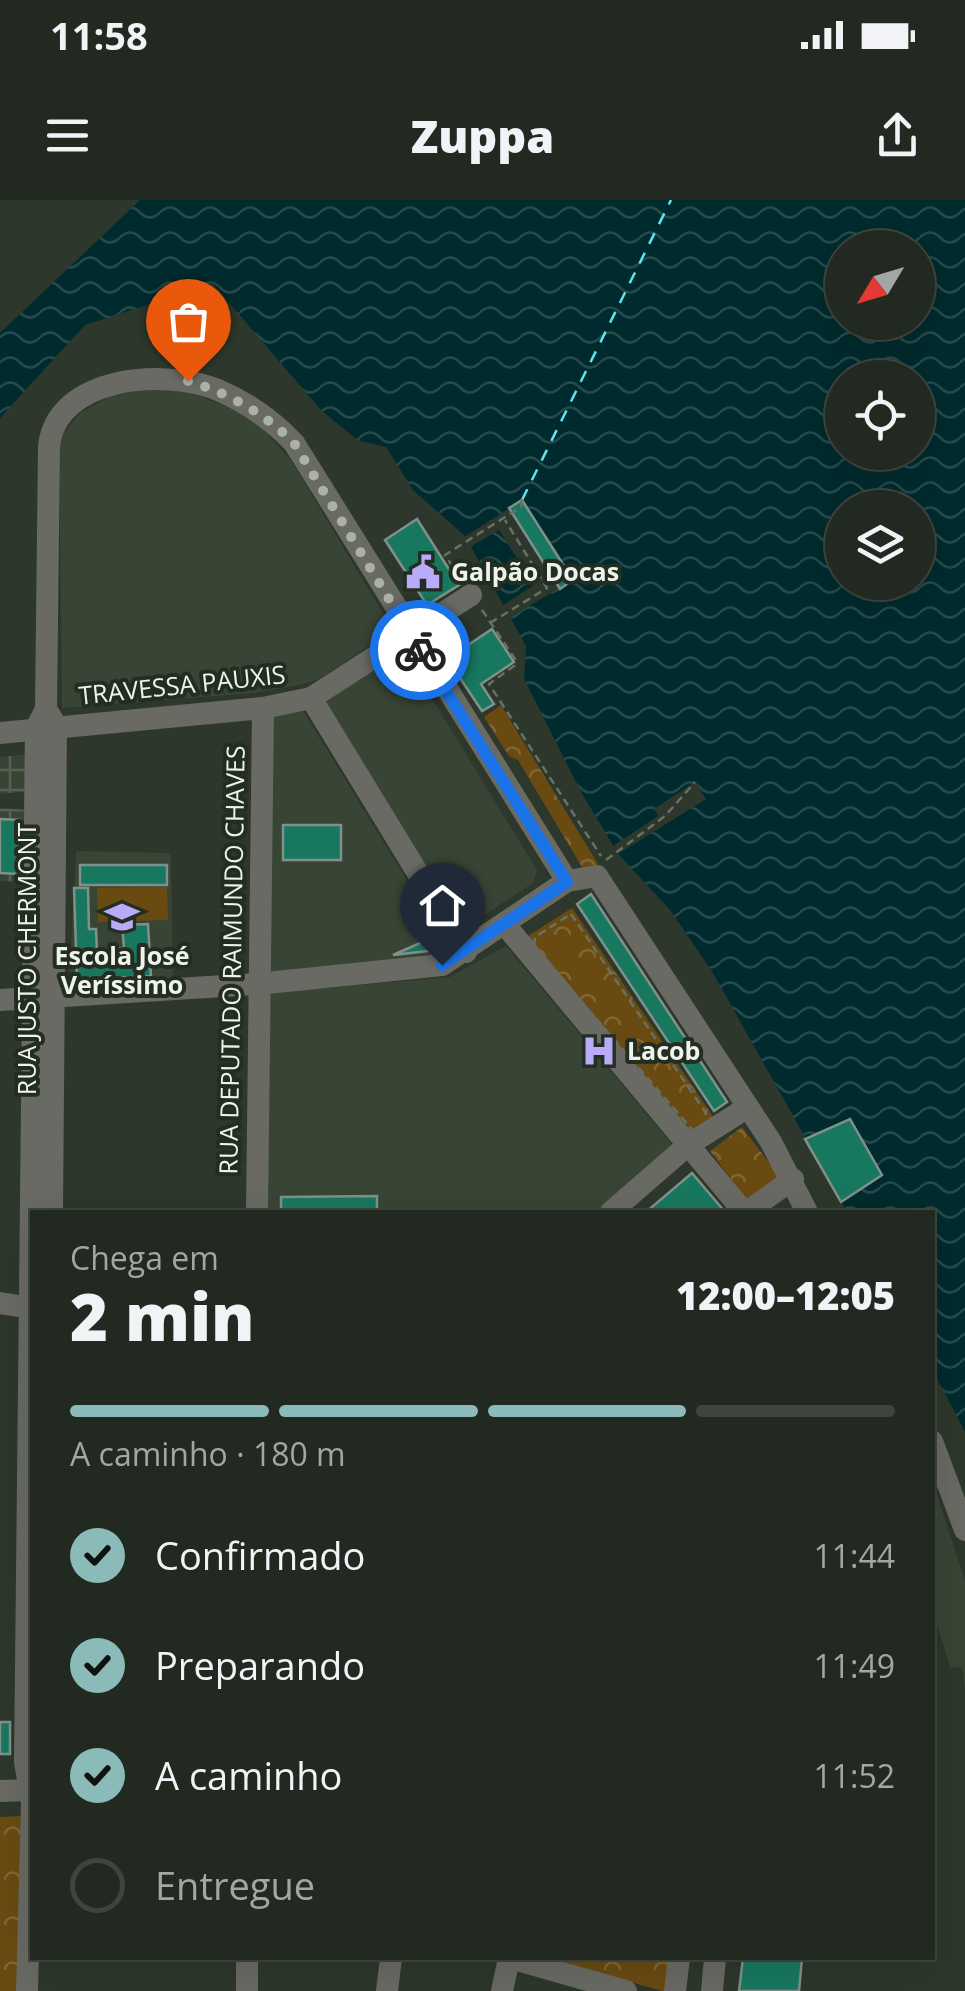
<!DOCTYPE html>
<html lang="pt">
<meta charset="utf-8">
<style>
body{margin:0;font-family:"Open Sans",sans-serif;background:#2e352d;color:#f1f3f6;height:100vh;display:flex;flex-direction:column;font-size:38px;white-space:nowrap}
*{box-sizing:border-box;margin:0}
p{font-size:32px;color:#a2a6a5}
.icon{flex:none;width:55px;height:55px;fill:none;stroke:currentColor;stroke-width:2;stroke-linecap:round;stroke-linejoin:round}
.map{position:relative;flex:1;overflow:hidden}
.details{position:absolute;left:30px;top:1010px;width:905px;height:750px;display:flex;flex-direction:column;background:#222920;border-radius:0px;box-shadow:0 10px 40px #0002,0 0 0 2px #3f453e}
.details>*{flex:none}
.needle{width:65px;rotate:232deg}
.fabs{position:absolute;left:825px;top:30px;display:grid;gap:20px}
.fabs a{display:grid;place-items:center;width:110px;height:110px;border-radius:50%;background:#222920;box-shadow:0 10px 40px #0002,0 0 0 2px #3f453e;font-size:50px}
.pin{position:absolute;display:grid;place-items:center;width:85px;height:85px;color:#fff;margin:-102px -42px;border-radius:50% 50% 50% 0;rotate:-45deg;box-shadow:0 0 10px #0007}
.pin .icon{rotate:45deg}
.courier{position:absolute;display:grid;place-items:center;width:100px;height:100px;margin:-50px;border:8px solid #1a73e8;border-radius:50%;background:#fff;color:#222;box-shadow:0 2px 12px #0007}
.head em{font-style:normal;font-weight:800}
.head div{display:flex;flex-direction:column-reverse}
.head{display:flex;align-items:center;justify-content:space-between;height:170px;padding:0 40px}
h1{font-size:65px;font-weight:800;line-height:75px}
.bar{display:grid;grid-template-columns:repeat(4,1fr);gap:15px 10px;align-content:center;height:120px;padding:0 40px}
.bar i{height:12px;border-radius:8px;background:#3f453e}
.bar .selected{background:#8bbbb9}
.bar p{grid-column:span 4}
ol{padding:0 40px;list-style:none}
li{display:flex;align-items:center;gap:30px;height:110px}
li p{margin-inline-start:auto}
li .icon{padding:10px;border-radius:50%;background:#8bbbb9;color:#111;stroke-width:4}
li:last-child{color:#a2a6a5}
li i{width:55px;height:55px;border:5px solid #3f453e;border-radius:50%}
.status{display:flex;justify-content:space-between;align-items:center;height:70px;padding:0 50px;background:#222920;direction:ltr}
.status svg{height:28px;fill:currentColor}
header{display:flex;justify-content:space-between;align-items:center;height:130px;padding:0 40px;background:#222920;font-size:45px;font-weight:800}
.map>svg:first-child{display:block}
.built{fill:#384535}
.industrial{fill:url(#industrial-grid)}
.park{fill:url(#park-crowns)}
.garden{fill:#694b12}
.water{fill:url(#water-waves);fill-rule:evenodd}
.pier{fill:#2d372b}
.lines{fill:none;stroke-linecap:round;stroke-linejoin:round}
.ferry{stroke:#5de6ef;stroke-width:2.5;stroke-dasharray:12 10;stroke-linecap:butt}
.building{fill:#18785f;stroke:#7f918a;stroke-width:2.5}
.path{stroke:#687166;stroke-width:2.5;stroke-dasharray:8 5;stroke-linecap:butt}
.minor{stroke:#696a63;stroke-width:22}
.done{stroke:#aab2a8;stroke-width:10;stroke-dasharray:0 18}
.route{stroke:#1a73e8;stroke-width:12}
.labels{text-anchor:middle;stroke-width:8;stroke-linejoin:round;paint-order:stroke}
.poi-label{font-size:25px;font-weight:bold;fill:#eef4ec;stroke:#232d21;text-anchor:start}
.street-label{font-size:25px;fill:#eef4ec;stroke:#232d21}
</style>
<div class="status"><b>11:58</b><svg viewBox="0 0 49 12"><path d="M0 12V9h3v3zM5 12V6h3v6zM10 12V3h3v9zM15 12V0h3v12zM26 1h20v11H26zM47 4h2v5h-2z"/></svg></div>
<header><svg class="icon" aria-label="menu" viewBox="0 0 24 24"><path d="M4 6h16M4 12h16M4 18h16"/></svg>Zuppa<svg class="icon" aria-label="share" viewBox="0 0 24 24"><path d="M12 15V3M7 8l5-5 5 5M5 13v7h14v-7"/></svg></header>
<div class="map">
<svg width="965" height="1791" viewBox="0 0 965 1791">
<defs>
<pattern id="industrial-grid" width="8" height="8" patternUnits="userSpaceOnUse" patternTransform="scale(2.5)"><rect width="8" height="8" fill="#384535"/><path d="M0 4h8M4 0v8" fill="none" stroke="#556052"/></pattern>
<pattern id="park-crowns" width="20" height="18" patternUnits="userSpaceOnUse" patternTransform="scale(2.5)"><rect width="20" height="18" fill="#694b12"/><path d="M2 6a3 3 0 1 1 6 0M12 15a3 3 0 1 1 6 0" fill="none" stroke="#7f6635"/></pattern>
<pattern id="water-waves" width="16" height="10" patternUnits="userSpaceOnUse" patternTransform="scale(2.5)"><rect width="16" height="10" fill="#002b2e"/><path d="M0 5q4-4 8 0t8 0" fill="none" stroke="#264a4c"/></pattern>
</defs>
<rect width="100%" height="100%" fill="#2d372b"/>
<g class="built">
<path d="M 144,189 L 191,192 L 239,212 L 262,228 L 292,262 L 393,430 L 319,479 L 303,484 L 255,493 L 62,508 L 59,240 L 80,213 L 109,197 Z"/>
<path d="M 404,453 L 537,670 L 533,683 L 460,731 L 321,503 Z"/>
<path d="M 300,506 L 449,749 L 446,758 L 266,775 L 270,516 Z"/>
<path d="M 76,651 L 171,653 L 173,781 L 69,786 Z"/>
<path d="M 506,746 L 675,948 L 601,1012 L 265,1012 L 269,793 L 450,777 Z"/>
<path d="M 933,1282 L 965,1381 L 965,1488 L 962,1467 L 950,1468 L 933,1410 Z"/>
</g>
<g class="industrial">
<path d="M 31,554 L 35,591 L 0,594 L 0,557 Z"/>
<path d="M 0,608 L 28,610 L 29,682 L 0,681 Z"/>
</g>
<g class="park">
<path d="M 501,505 L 598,664 L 585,672 L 518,560 L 509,556 L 484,517 Z"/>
<path d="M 572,708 L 716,921 L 695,937 L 528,736 Z"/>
<path d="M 742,927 L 782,980 L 750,1004 L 710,951 Z"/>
<path d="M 22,1616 L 19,1791 L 0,1791 L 0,1617 Z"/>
<path d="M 551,1758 L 676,1758 L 674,1791 L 662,1791 Z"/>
</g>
<path class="garden" d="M 167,687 L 168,720 L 98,722 L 97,688 Z"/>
<path class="water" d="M 140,0 L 965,0 L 965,1232 L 933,1171 L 932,1012 L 847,1012 L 713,773 L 671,711 L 618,654 L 580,590 L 524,479 L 526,446 L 465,336 L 413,290 L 386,247 L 357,240 L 321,210 L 213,84 L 85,125 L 0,218 L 0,133 ZM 842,48 L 918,48 L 918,122 L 842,122 ZM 842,178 L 918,178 L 918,252 L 842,252 ZM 842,308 L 918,308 L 918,382 L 842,382 Z"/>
<g class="pier">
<path d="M 522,300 L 573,380 L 507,419 L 499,408 L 534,385 L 499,330 L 467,349 L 461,339 Z"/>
<path d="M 695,582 L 706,599 L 618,654 L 613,646 L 658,616 L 654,609 Z"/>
</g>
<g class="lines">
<path class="ferry" d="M 522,300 L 671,0"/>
</g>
<g class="building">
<path d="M 522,300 L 573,380 L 560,389 L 509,308 Z"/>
<path d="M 417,319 L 459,385 L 427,405 L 385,340 Z"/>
<path d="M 492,429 L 514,462 L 481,484 L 494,504 L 482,511 L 442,451 L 454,443 L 459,451 Z"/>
<path d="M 0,619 L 20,620 L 19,674 L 0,673 Z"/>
<rect x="283" y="625" width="58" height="35"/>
<rect x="80" y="665" width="87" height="20"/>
<path d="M 74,688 L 88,688 L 89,729 L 96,729 L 97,750 L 124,748 L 122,725 L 148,724 L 151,776 L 77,780 Z"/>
<path d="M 591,694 L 727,902 L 714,911 L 577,704 Z"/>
<path d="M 438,735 L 444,745 L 437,750 L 393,755 Z"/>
<path d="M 850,919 L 882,975 L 841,1002 L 805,939 Z"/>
<path d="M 692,973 L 725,1012 L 646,1012 Z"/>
<path d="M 377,996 L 377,1012 L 281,1012 L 281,997 Z"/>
<rect x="0" y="1522" width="10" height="32"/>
<path d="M 743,1758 L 802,1758 L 799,1791 L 739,1791 Z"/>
</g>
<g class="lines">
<g class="path">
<path d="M 460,378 L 445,355 L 521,307 L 522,300"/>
<path d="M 482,410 L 515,459 L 514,466 L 489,484 L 601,656"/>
<path d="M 490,423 L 547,388 L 505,320"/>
<path d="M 606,660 L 665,616 L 695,582"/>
<path d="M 571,714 L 712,922 L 696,934 L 534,747 L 535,737 Z"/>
</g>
<g class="minor">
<path d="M 311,498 L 466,752"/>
<path d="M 46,509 L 56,525 L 52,1012"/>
<path d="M 0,533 L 263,508 L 311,498 L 471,395"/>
<path d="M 506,726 L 744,1012"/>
<path d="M 0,800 L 257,784 L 442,765 L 567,681 L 597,676 L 771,942 L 807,1012"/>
<path d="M 257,1012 L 263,508"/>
<path d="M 611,1012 L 688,945 L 748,907"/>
<path d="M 747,1012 L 793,979"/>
<path d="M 0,1103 L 32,1108"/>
<path d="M 932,1241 L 965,1330"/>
<path d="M 0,1591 L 32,1590"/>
<path d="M 247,1758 L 247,1791"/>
<path d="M 510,1758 L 626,1791"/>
<path d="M 27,1791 L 32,1603 L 25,1562 L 36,528 L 46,509 L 49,246 C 57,176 164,168 218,190 C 246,202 273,221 294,243 L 567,681"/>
<path d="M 387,1791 L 391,1758"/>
<path d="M 502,1791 L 509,1758"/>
<path d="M 675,1791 L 679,1758"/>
<path d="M 712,1791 L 715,1758"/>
</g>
</g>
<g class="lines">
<path class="done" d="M 188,181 C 228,193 264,213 294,243 L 420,450"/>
<path class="route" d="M 420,450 L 567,682 L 442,765"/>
</g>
<defs>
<g id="civic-bare" transform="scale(2.7)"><path d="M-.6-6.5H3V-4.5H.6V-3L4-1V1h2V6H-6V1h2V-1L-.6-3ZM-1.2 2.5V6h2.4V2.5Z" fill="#b9abf7" stroke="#232d21" stroke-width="2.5" paint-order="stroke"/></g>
<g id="school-bare" transform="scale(2.7)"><path d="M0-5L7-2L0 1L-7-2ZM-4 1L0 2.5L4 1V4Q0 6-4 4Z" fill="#b9abf7" stroke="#232d21" stroke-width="2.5" paint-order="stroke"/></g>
<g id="hospital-bare" transform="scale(2.7)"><path d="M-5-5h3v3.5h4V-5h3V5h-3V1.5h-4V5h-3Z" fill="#b9abf7" stroke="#232d21" stroke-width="2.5" paint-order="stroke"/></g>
</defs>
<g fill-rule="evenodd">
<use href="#civic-bare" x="423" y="372"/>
<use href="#school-bare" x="122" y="717"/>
<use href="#hospital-bare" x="599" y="851"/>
</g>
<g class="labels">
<g class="poi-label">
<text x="451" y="381">Galpão Docas</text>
<text x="122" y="765" text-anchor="middle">Escola José<tspan x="122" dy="29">Veríssimo</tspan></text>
<text x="627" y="860">Lacob</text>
</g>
<g class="street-label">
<text transform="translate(182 485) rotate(-6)" y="9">TRAVESSA PAUXIS</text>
<text transform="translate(27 759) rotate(-90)" y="9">RUA JUSTO CHERMONT</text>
<text transform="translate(232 760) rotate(-89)" y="9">RUA DEPUTADO RAIMUNDO CHAVES</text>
</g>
</g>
</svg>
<div class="fabs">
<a><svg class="needle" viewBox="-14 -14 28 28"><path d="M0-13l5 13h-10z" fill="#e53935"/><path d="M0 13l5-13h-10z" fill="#a2a6a5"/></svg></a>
<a><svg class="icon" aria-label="locate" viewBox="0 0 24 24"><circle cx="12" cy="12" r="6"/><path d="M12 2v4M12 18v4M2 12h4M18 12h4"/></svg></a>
<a><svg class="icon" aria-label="layers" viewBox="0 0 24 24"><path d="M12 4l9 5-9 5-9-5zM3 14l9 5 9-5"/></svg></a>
</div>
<div class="pin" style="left:188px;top:181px;background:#ea580c"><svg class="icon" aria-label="bag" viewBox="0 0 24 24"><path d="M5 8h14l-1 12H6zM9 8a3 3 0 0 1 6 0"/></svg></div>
<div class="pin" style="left:442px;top:765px;background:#1f2937"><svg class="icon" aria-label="home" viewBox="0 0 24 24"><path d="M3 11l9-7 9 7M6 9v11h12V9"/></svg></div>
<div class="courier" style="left:420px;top:450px"><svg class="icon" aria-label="bike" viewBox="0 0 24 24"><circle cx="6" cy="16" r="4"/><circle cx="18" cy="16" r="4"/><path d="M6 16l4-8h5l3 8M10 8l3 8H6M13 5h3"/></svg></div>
<section class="details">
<div class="head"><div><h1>2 min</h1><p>Chega em</p></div><em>12:00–12:05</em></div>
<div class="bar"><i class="selected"></i><i class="selected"></i><i class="selected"></i><i></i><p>A caminho · 180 m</p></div>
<ol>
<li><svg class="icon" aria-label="check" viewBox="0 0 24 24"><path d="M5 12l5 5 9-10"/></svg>Confirmado<p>11:44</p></li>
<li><svg class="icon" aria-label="check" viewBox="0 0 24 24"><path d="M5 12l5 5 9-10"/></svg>Preparando<p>11:49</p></li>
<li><svg class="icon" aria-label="check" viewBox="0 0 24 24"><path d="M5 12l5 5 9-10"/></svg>A caminho<p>11:52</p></li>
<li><i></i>Entregue</li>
</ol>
</section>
</div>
